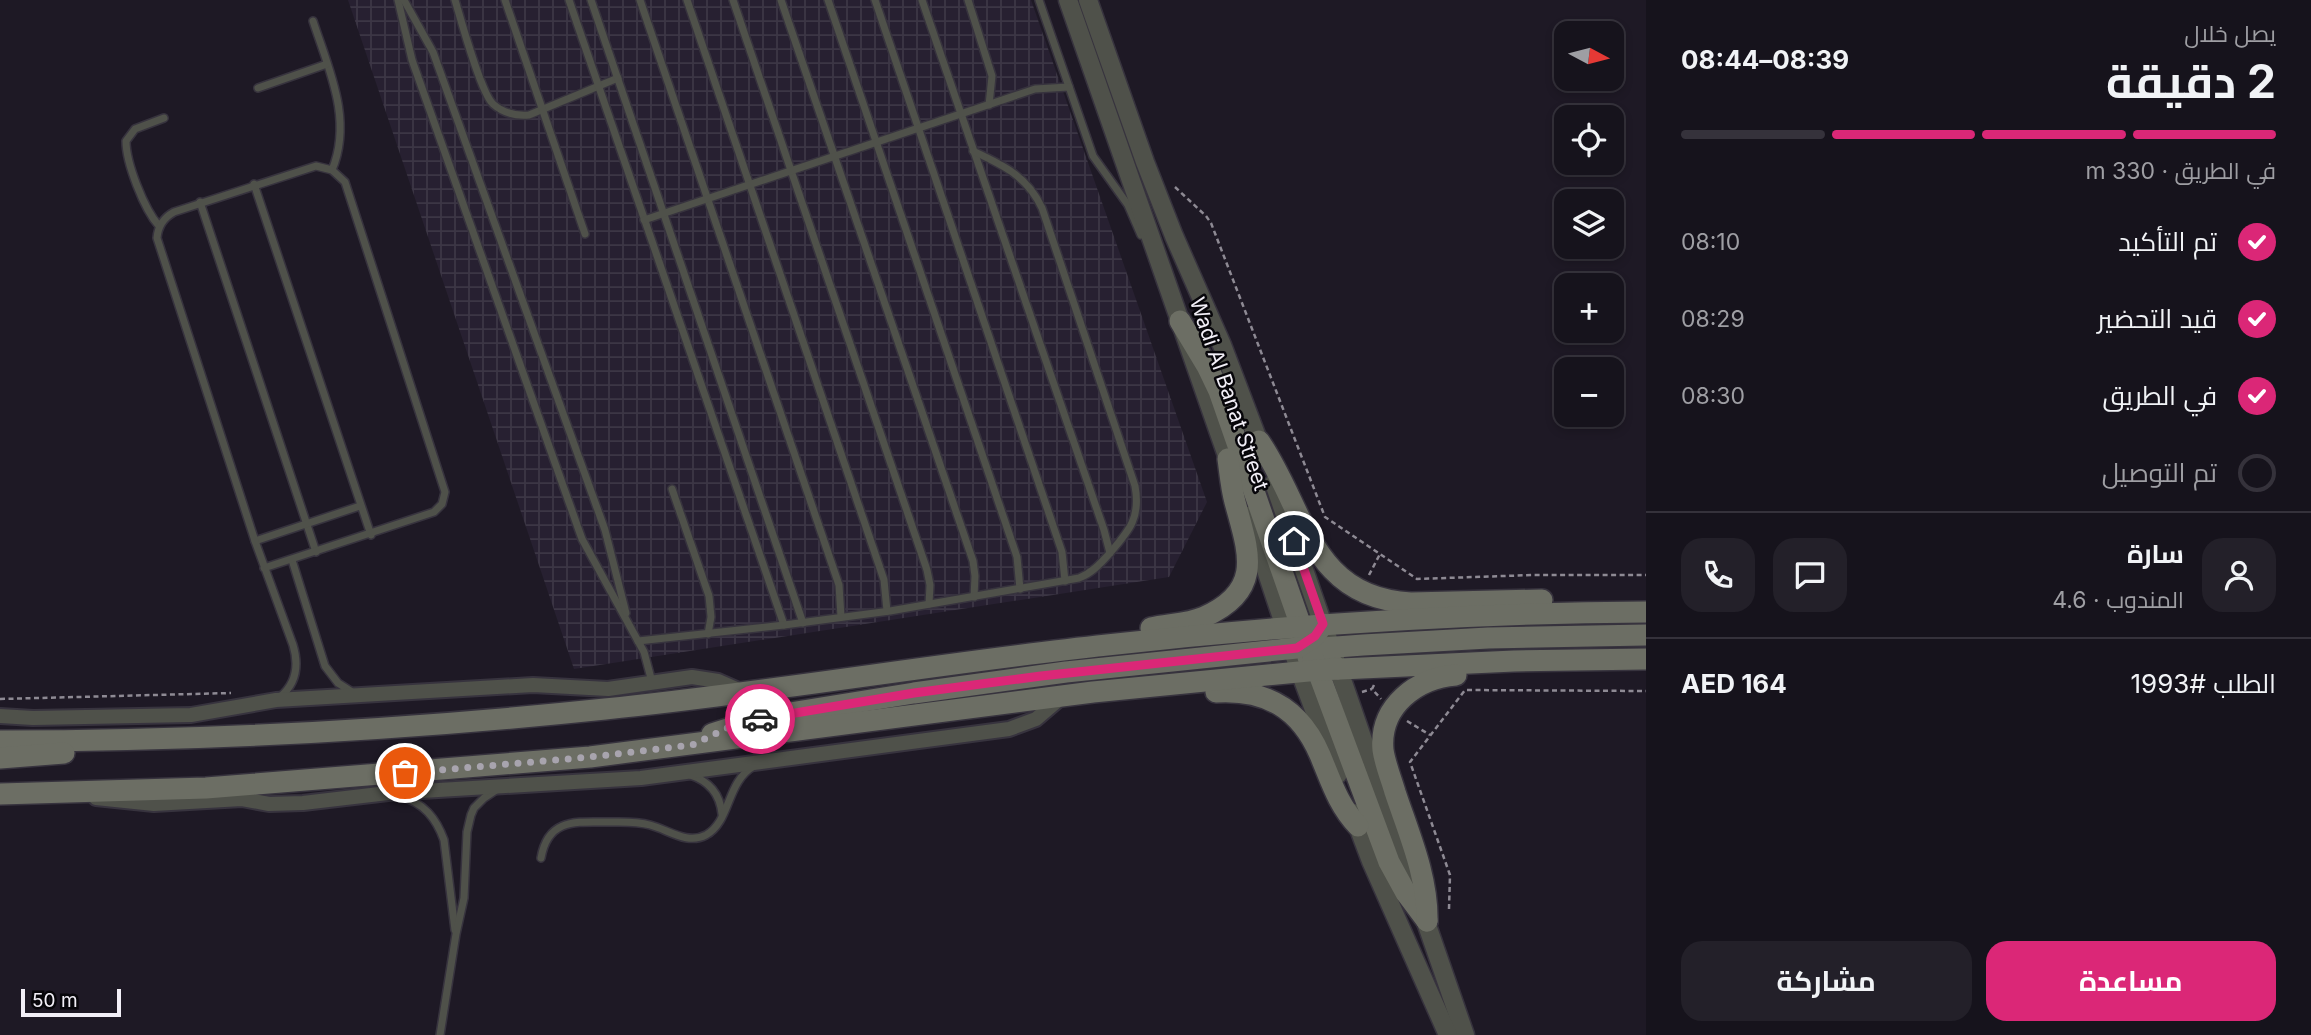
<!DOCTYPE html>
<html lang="ar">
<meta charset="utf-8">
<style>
body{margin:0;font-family:Inter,Cairo,sans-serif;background:#232029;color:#f1f3f6;direction:rtl;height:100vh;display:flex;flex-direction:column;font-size:26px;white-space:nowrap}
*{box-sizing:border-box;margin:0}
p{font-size:23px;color:#9e9ea3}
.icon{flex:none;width:38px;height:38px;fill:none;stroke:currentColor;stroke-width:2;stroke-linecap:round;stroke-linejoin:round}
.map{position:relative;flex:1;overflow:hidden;direction:ltr}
.details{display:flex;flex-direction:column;background:#16131c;width:665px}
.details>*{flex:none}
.needle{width:46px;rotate:97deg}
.fabs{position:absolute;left:1554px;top:21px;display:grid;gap:14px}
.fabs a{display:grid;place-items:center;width:70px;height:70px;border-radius:14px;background:#16131c;box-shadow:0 4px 10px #0003,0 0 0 2px #35323b;font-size:35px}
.scale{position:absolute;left:21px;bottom:18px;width:100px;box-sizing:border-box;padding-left:7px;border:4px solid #f2eff7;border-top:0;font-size:19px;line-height:24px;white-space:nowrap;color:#f2eff7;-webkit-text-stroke:5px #07060a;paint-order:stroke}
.pin{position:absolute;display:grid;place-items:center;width:60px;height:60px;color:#fff;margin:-30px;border:4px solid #fff;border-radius:50%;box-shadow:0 2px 7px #0007}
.courier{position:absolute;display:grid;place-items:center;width:70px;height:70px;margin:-35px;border:5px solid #db2777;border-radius:50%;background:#fff;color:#222;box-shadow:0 2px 9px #0007}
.summary em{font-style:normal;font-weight:700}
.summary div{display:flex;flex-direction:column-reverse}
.summary{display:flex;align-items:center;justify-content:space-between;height:119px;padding:0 35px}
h1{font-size:46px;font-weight:700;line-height:52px}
.bar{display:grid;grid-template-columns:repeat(4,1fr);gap:10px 7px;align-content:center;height:84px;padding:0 35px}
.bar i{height:9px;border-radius:5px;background:#35323b}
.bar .active{background:#db2777}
.bar p{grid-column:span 4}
.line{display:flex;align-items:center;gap:18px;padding:0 35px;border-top:2px solid #35323b}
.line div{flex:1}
.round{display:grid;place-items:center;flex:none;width:74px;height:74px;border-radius:21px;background:#232029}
ol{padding:0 35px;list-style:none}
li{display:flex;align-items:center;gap:21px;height:77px}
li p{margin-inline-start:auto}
li .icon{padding:7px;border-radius:50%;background:#db2777;color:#fff;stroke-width:4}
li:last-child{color:#9e9ea3}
li i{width:38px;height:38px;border:4px solid #35323b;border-radius:50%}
.button{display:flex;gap:14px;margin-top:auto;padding:14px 35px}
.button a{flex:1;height:80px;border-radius:21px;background:#db2777;color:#fff;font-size:28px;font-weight:700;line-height:80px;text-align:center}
.button a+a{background:#232029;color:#f1f3f6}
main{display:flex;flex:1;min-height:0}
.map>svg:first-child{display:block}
.industrial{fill:url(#industrial-grid)}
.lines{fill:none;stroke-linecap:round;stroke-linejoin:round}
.service-casing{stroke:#37333e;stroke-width:10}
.minor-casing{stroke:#37333e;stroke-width:18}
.tertiary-casing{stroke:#37333e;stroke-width:21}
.secondary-casing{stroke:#37333e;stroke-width:24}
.path{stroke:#8e8a94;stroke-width:2.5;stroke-dasharray:5 3.5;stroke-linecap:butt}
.service{stroke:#4f514a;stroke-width:7}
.minor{stroke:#4f514a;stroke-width:14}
.tertiary{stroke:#4f514a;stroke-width:18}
.secondary{stroke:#6c6e64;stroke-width:21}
.done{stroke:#a8a4ae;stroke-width:7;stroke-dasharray:0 12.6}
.route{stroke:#db2777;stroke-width:9}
.labels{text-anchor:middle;stroke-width:5;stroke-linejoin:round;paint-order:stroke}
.street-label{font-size:21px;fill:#f2eff7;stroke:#07060a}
</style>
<main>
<section class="details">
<div class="summary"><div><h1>2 دقيقة</h1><p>يصل خلال</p></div><em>08:39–08:44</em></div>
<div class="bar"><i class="active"></i><i class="active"></i><i class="active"></i><i></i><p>في الطريق · 330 m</p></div>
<ol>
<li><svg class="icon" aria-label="check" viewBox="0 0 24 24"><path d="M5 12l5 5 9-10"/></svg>تم التأكيد<p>08:10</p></li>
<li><svg class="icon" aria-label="check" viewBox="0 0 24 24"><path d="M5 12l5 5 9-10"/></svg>قيد التحضير<p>08:29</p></li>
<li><svg class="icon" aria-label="check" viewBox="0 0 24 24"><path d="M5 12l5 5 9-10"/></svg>في الطريق<p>08:30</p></li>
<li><i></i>تم التوصيل</li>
</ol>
<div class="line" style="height:126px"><a class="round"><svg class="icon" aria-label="person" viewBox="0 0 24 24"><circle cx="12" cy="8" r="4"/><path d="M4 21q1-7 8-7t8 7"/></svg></a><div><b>سارة</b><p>المندوب · 4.6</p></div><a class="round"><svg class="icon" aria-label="chat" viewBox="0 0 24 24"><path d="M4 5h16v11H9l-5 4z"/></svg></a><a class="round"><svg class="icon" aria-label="phone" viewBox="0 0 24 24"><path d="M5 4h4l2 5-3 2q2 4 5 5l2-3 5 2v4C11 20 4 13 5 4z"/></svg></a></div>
<div class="line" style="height:91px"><div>الطلب #1993</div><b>AED 164</b></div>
<div class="button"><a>مساعدة</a><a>مشاركة</a></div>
</section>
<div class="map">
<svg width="1646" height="1035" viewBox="0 0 1646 1035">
<defs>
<pattern id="industrial-grid" width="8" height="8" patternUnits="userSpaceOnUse" patternTransform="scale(1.75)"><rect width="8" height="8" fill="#272031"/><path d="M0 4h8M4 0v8" fill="none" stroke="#3c3645"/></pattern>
</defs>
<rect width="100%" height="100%" fill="#1e1925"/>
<path class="industrial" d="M 348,0 L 1031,0 L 1207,502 L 1169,577 L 574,669 Z"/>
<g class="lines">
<g class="service-casing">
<g id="service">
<path d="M 398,0 L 412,60 L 582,539 L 644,652 L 652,682"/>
<path d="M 404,0 L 433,52 L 605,530 L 626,613"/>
<path d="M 455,0 C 461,20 481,93 493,104 C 503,113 516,116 529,115 L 618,78"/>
<path d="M 505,0 L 585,234"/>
<path d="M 569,0 L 784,625"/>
<path d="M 591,0 L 803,623"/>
<path d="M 640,0 L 839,585 L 841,617"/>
<path d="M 687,0 L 884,580 L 887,611"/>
<path d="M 733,0 L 927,570 L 930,585 L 929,604"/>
<path d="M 781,0 L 973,561 L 975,576 L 974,597"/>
<path d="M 828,0 L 1017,557 L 1020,589"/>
<path d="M 875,0 L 1062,552 L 1065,581"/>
<path d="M 922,0 L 1104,530 L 1110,553"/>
<path d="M 968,0 L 992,76 L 989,105"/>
<path d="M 1039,0 L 1093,156 L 1128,205 L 1141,235"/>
<path d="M 313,21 C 329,70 353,120 332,170"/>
<path d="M 258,88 L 327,64"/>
<path d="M 254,184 L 371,535"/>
<path d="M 200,202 L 316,552"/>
<path d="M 644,220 L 1035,89 L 1069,87"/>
<path d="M 159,226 C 144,209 126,163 126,141 L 135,129 L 164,118"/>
<path d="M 672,489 L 709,596 L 711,617 L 708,634"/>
<path d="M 255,541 L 360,506"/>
<path d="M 292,560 L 325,666 L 338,683 L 352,692"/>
<path d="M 264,568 L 434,512 L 442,504 L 445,492 L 345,182 L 332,170 L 316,166 L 174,212 C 163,218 158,226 157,238 L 255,541 L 293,645 C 299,665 297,683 280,697"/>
<path d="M 638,641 L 784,625 L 890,611 L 1079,578 C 1092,573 1100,564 1109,554 C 1129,531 1141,518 1135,486 L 1042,208 C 1027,176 1003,165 973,151"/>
<path d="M 690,775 C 709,781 720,794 722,814"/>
<path d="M 400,796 C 424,803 436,818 444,840 L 455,930"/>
<path d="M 541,858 C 548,818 576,822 608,822 C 622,822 636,821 650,825 C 669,830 687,845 706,835 C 731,821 726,782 754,766"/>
<path d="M 440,1035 L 456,934 L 464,898 L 467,832 L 471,815 L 474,808 L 484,798 L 496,790"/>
</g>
</g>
<g class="minor-casing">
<g id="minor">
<path d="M 0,716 L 33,718 L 191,715 L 276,700 L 533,685 L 608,689 L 692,677 L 718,681 L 743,692"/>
<path d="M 96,798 L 154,804 L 242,799 L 269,804 L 303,803 L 388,793 L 641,778 L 1009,729 L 1036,719 L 1063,696"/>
</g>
</g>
<g class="tertiary-casing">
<g id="tertiary">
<path d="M 1068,0 L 1232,470"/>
<path d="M 1088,0 L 1145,162 L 1174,236 L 1222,345 L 1263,453"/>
<path d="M 1274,483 L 1465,1035"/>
<path d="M 1248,516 L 1300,672 L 1338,774"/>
<path d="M 1353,813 L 1371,861 L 1448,1035"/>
</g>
</g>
<g class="secondary-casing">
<g id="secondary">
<path d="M 1180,321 L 1207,366 L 1219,391 L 1301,626 L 1317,651 L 1338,669"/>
<path d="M 1259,441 C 1306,509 1309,598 1411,603 L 1542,600"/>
<path d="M 1151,628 C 1168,624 1188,624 1204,617 C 1265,590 1248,551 1235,502 C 1231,487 1230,473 1228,459"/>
<path d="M 1308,657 L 1323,648 L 1363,645 L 1488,638 L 1646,635"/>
<path d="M 1313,658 L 1389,862 L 1406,893 L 1427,921"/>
<path d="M 1216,692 C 1266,689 1300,708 1320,755 C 1331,781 1338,805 1358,826"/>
<path d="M 712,734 L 765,717 L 914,693 L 1066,672 L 1297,648 L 1315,636 L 1323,624"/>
<path d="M 0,741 C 202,741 404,730 605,709 C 773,692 940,663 1107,645 C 1286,625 1466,613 1646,612"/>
<path d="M 0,758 L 64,753"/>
<path d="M 0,794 L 206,788 L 590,757 L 1093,692 L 1319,670 L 1514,661 L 1646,659"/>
<path d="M 1427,921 C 1428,877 1409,834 1395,792 C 1391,778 1385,764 1383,750 C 1379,706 1417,678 1456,675"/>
</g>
</g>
<g class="path">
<path d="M 1175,187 L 1206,216 L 1211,223 L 1325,517 L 1417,579 L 1533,575 L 1646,575"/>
<path d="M 1369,575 L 1380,554"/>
<path d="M 1374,685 L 1372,689 L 1381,699"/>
<path d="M 1362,692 L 1372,689"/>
<path d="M 0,699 L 231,693"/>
<path d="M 1407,721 L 1430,735"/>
<path d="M 1449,909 L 1450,875 L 1410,762 L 1465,690 L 1646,691"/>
</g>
<use href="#service" class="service"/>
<use href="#minor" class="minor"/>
<use href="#tertiary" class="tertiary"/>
<use href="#secondary" class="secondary"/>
</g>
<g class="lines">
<path class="done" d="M 405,773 L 590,757 L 692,745 L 727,728 L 760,719"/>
<path class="route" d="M 760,719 L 914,693 L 1041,676 L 1297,648 L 1315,636 L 1323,624 L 1294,541"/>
</g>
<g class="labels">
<g class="street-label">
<text transform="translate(1229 394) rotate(71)" y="7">Wadi Al Banat Street</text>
</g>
</g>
</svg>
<div class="fabs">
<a><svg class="needle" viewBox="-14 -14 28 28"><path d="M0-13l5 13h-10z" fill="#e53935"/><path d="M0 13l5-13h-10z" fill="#9e9ea3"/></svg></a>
<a><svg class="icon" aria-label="locate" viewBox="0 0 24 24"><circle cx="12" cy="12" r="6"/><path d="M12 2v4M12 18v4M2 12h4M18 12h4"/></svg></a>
<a><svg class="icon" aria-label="layers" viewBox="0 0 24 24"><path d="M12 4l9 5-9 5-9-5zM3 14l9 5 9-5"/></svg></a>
<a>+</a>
<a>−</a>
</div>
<div class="scale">50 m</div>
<div class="pin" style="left:405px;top:773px;background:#ea580c"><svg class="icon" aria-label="bag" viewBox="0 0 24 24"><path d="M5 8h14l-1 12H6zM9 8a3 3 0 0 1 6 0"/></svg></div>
<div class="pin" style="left:1294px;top:541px;background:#1f2937"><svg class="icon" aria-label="home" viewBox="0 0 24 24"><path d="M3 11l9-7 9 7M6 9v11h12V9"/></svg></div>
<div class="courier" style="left:760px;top:719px"><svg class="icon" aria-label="car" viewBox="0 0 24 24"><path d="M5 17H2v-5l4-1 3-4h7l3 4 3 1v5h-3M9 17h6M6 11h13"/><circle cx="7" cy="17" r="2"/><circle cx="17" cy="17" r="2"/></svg></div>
</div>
</main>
